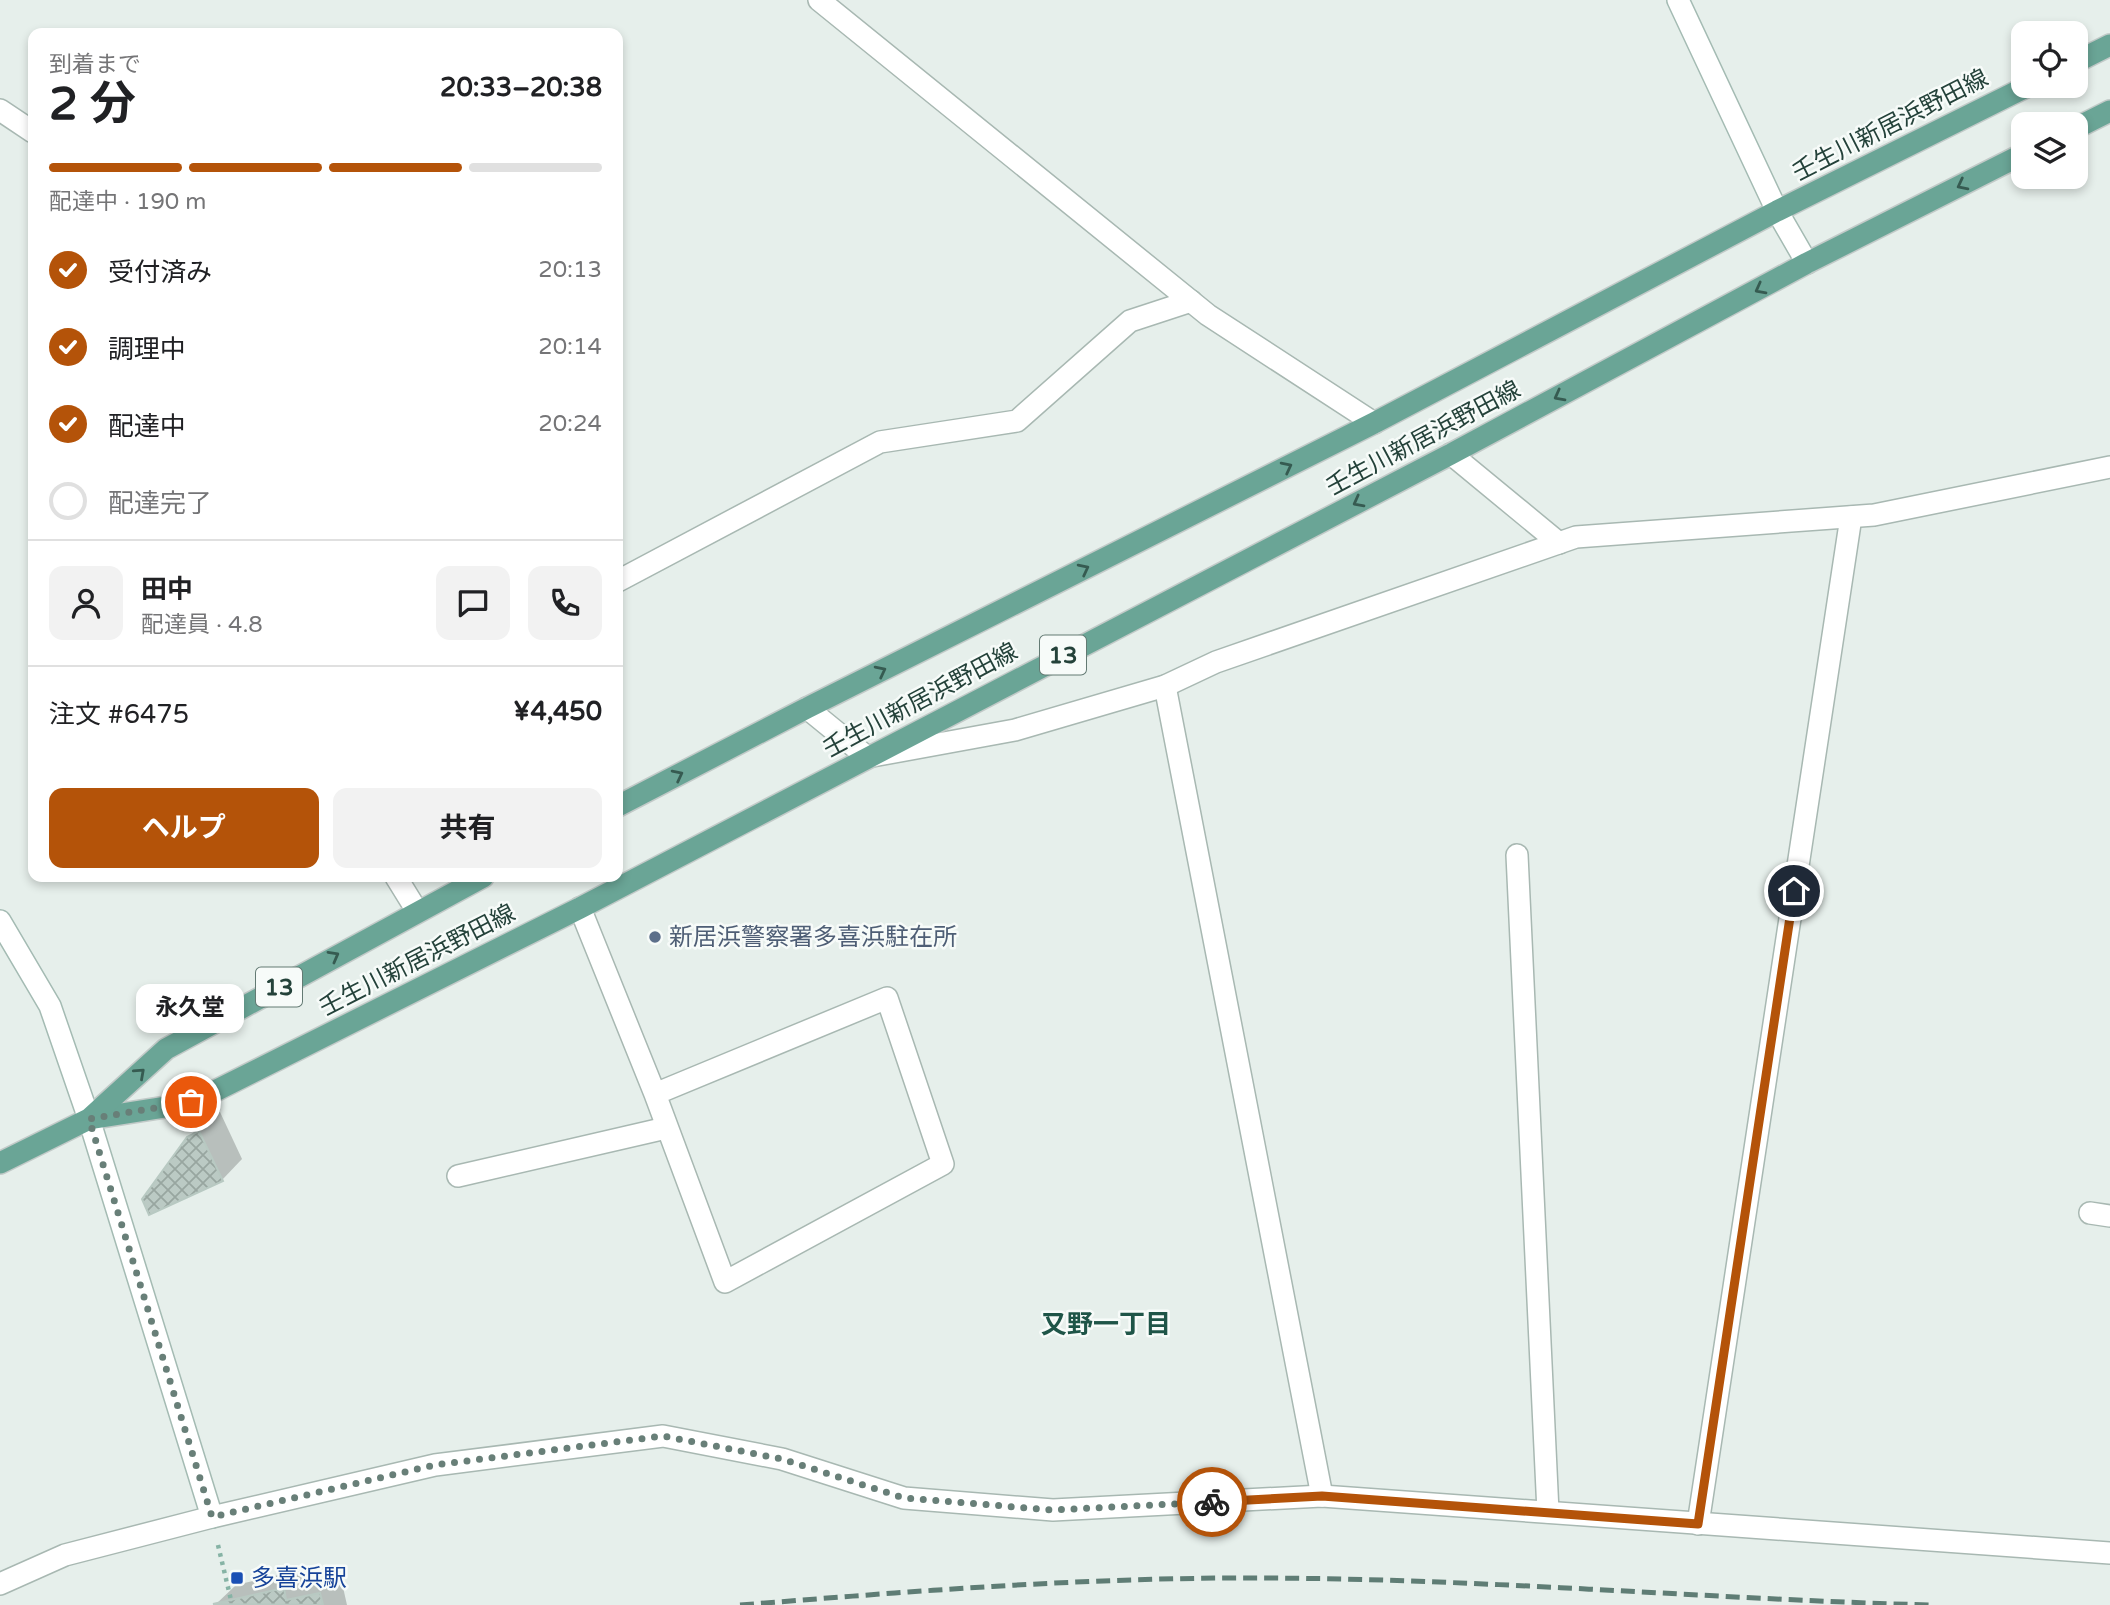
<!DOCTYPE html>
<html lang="ja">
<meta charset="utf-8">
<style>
body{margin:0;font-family:"Varela Round","Noto Sans JP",sans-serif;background:#f2f2f2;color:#202124;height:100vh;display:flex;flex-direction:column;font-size:26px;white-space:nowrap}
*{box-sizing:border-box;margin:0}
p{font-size:23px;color:#757577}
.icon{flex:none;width:38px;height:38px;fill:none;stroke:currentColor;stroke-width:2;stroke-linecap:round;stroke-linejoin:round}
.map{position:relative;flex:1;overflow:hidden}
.panel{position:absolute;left:28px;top:28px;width:595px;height:854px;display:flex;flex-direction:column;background:#fff;border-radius:14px;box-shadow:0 4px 10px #0003}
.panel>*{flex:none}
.tools{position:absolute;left:2011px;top:21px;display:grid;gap:14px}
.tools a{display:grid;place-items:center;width:77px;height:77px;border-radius:14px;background:#fff;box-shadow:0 4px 10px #0003;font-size:35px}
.pin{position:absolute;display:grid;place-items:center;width:60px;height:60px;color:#fff;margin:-30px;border:4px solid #fff;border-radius:50%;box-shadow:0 2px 7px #0007}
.courier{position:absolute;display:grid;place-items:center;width:70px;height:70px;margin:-35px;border:5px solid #b45309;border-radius:50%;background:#fff;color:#222;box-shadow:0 2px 9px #0007}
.bubble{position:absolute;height:49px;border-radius:14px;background:#fff;box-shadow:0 4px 10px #0003;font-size:23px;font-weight:700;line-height:49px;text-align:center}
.summary em{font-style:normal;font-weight:700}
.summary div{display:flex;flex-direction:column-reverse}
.summary{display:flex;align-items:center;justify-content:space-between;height:119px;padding:0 21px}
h1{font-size:46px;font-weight:700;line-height:52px}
.bar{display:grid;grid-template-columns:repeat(4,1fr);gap:10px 7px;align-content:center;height:84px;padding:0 21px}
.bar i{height:9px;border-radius:5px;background:#e0e0e0}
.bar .on{background:#b45309}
.bar p{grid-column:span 4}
.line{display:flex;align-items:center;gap:18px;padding:0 21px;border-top:2px solid #e0e0e0}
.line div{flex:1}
.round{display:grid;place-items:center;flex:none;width:74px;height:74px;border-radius:14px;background:#f2f2f2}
ol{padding:0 21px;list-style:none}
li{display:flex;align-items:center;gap:21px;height:77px}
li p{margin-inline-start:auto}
li .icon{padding:7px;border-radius:50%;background:#b45309;color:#fff;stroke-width:4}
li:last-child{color:#757577}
li i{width:38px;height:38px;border:4px solid #e0e0e0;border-radius:50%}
.primary-button{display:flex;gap:14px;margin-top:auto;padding:14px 21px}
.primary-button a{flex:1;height:80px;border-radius:14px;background:#b45309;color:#fff;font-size:28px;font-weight:700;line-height:80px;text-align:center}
.primary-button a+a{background:#f2f2f2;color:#202124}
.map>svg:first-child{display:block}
.shadow{fill:#0003}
.building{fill:url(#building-cross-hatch);stroke:#b8c9c2;stroke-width:2}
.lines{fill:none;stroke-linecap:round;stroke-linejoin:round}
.street-casing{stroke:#a8b8b2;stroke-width:24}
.secondary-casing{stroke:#a4bbb3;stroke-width:24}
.primary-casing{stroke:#c2cac8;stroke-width:24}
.path{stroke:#86b3a5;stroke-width:4.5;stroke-dasharray:3.5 5;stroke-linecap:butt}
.street{stroke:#fff;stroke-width:21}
.secondary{stroke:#fff;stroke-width:21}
.primary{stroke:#6aa596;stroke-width:21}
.rail{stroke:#5f7d75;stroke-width:5;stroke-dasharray:14 7;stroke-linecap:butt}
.oneway{stroke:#365b51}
.done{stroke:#687f78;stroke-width:7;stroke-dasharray:0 12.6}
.route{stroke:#b45309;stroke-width:9}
.service-dot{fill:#5c6f8a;stroke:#f7fbf9;stroke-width:2.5}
.transit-dot{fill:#1a4fb4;stroke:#f7fbf9;stroke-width:2.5}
.labels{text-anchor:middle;stroke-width:5;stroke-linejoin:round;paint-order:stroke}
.shield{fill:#f7fbf9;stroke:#637a73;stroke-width:2}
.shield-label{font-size:23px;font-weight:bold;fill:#24423a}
.street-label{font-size:24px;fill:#24423a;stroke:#f7fbf9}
.service-label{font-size:24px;fill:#4e5e75;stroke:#f7fbf9;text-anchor:start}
.transit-label{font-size:24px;fill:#164399;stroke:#f7fbf9;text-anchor:start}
.neighbourhood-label{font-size:26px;font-weight:bold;fill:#1f5548;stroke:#f7fbf9}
</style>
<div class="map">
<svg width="2110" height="1605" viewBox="0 0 2110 1605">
<defs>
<pattern id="building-cross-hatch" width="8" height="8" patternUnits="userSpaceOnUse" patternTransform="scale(1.75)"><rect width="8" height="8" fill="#bbcac4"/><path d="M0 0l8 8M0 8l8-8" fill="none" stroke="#98a6a0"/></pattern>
</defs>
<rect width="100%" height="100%" fill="#e6efeb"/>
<g class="shadow">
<path d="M 220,1112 L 242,1159 L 222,1180 L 188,1138 L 209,1117 Z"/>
<path d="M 304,1569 L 306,1581 L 340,1574 L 347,1605 L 215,1605 L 236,1585 Z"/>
</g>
<g class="building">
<path d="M 199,1131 L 223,1181 L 149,1215 L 142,1199 L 187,1137 Z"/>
<path d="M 284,1588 L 286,1600 L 320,1593 L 323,1605 L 213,1604 Z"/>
</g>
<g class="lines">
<g class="street-casing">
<g id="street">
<path d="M 819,0 L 1208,315 L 1374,423"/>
<path d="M 0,110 L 33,132"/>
<path d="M 1451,454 L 1559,543"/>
<path d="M 618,581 L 880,442 L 1017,421 L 1130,321 L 1191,301"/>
<path d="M 1165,686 L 1322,1496"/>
<path d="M 807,708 L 867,757 L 1015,730 L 1165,686 L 1216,662 L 1576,537 L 1874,515 L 2110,467"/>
<path d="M 1517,855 L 1548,1512"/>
<path d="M 396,877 L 417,911"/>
<path d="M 580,908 L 655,1094 L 725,1282 L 943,1164 L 887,998 L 655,1094"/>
<path d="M 458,1176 L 666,1128"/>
<path d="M 2090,1213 L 2110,1216"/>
<path d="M 1698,1524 L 1851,517"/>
<path d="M 0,1584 L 65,1555 L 212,1517 L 435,1465 L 663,1436 L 782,1459 L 904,1498 L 1053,1510 L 1322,1496 L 2110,1553"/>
</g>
</g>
<g class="secondary-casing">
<g id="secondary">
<path d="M 1678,0 L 1777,211 L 1807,263"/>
<path d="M 0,921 L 50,1006 L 89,1119 L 212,1517"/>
</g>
</g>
<g class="primary-casing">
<g id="primary">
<path d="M 2076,62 L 2110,45"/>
<path d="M 2076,128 L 2110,111"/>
<path d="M 618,806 L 807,708 L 1374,423 L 1777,211 L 2028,86"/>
<path d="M 89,1119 L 191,1103 L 580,908 L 1451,454 L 1807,263 L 2023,154"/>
<path d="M 0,1163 L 89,1119 L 166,1049 L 483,877"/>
</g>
</g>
<path class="path" d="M 218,1545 L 231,1600"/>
<use href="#street" class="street"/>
<use href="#secondary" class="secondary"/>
<use href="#primary" class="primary"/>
<path class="rail" d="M 740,1605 C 915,1591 1090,1577 1266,1578 C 1488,1579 1708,1599 1930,1605"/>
</g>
<defs><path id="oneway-chevron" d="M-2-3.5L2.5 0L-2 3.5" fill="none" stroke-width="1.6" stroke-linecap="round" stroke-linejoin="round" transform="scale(1.75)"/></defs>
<g class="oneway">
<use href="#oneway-chevron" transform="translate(1962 185) rotate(153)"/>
<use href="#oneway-chevron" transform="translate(1760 289) rotate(152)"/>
<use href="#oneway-chevron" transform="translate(1559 396) rotate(152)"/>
<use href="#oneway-chevron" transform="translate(1287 467) rotate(-27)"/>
<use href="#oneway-chevron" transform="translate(1358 502) rotate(152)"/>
<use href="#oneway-chevron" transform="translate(1084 569) rotate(-27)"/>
<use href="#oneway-chevron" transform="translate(881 671) rotate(-27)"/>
<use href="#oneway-chevron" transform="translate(678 775) rotate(-27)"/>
<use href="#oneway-chevron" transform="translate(334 956) rotate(-29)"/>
<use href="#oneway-chevron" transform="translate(140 1073) rotate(-42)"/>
</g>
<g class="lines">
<path class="done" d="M 191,1102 L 89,1119 L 212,1517 L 435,1465 L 663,1436 L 782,1459 L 904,1498 L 1053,1510 L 1212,1502"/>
<path class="route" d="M 1212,1502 L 1322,1496 L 1698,1524 L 1794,891"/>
</g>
<circle class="service-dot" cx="655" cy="937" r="7"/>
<rect class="transit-dot" x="230" y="1571" width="14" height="14" rx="3.5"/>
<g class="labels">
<g class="shield">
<rect x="1040" y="635.5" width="46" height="39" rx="5"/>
<rect x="256" y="967.5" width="46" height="39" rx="5"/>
</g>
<g class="shield-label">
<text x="1063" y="663">13</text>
<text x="279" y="995">13</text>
</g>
<g class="street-label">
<text transform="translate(1890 125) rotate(-27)" y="8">壬生川新居浜野田線</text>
<text transform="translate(1423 438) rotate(-28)" y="8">壬生川新居浜野田線</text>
<text transform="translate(920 700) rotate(-28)" y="8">壬生川新居浜野田線</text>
<text transform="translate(417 960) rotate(-27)" y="8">壬生川新居浜野田線</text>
</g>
<g class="service-label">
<text x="669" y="945">新居浜警察署多喜浜駐在所</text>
</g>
<g class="transit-label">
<text x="251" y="1586">多喜浜駅</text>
</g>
<g class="neighbourhood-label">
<text x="1106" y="1333">又野一丁目</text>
</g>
</g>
</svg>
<div class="tools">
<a><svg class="icon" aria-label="locate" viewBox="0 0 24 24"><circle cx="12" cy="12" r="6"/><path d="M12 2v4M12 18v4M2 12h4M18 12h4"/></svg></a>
<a><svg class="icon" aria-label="layers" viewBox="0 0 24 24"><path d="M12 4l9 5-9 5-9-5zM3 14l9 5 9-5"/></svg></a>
</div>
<div class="pin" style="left:191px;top:1102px;background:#ea580c"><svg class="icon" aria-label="bag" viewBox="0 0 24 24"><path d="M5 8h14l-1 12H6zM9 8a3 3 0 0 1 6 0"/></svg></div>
<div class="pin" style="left:1794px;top:891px;background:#1f2937"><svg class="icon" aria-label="home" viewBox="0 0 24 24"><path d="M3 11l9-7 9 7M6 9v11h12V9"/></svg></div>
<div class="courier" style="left:1212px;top:1502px"><svg class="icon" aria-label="bike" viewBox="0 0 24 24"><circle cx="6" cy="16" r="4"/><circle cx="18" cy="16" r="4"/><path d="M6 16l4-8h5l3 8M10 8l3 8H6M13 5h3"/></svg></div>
<div class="bubble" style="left:136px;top:984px;width:108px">永久堂</div>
<section class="panel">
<div class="summary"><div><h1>2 分</h1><p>到着まで</p></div><em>20:33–20:38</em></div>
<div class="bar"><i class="on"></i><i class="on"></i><i class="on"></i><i></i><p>配達中 · 190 m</p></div>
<ol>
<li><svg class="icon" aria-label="check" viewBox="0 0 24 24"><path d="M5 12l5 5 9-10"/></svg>受付済み<p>20:13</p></li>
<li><svg class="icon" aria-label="check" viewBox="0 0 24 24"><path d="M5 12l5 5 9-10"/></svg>調理中<p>20:14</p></li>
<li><svg class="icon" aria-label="check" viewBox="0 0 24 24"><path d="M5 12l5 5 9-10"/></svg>配達中<p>20:24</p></li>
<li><i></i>配達完了</li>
</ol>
<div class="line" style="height:126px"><a class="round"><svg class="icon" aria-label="person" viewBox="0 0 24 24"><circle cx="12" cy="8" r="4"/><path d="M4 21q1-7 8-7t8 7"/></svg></a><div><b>田中</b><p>配達員 · 4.8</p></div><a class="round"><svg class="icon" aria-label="chat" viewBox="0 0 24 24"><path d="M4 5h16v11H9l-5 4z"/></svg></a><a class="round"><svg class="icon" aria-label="phone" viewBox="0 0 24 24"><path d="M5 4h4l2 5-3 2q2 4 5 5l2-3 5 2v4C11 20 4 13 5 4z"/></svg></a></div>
<div class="line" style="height:91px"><div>注文 #6475</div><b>¥4,450</b></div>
<div class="primary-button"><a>ヘルプ</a><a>共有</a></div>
</section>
</div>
